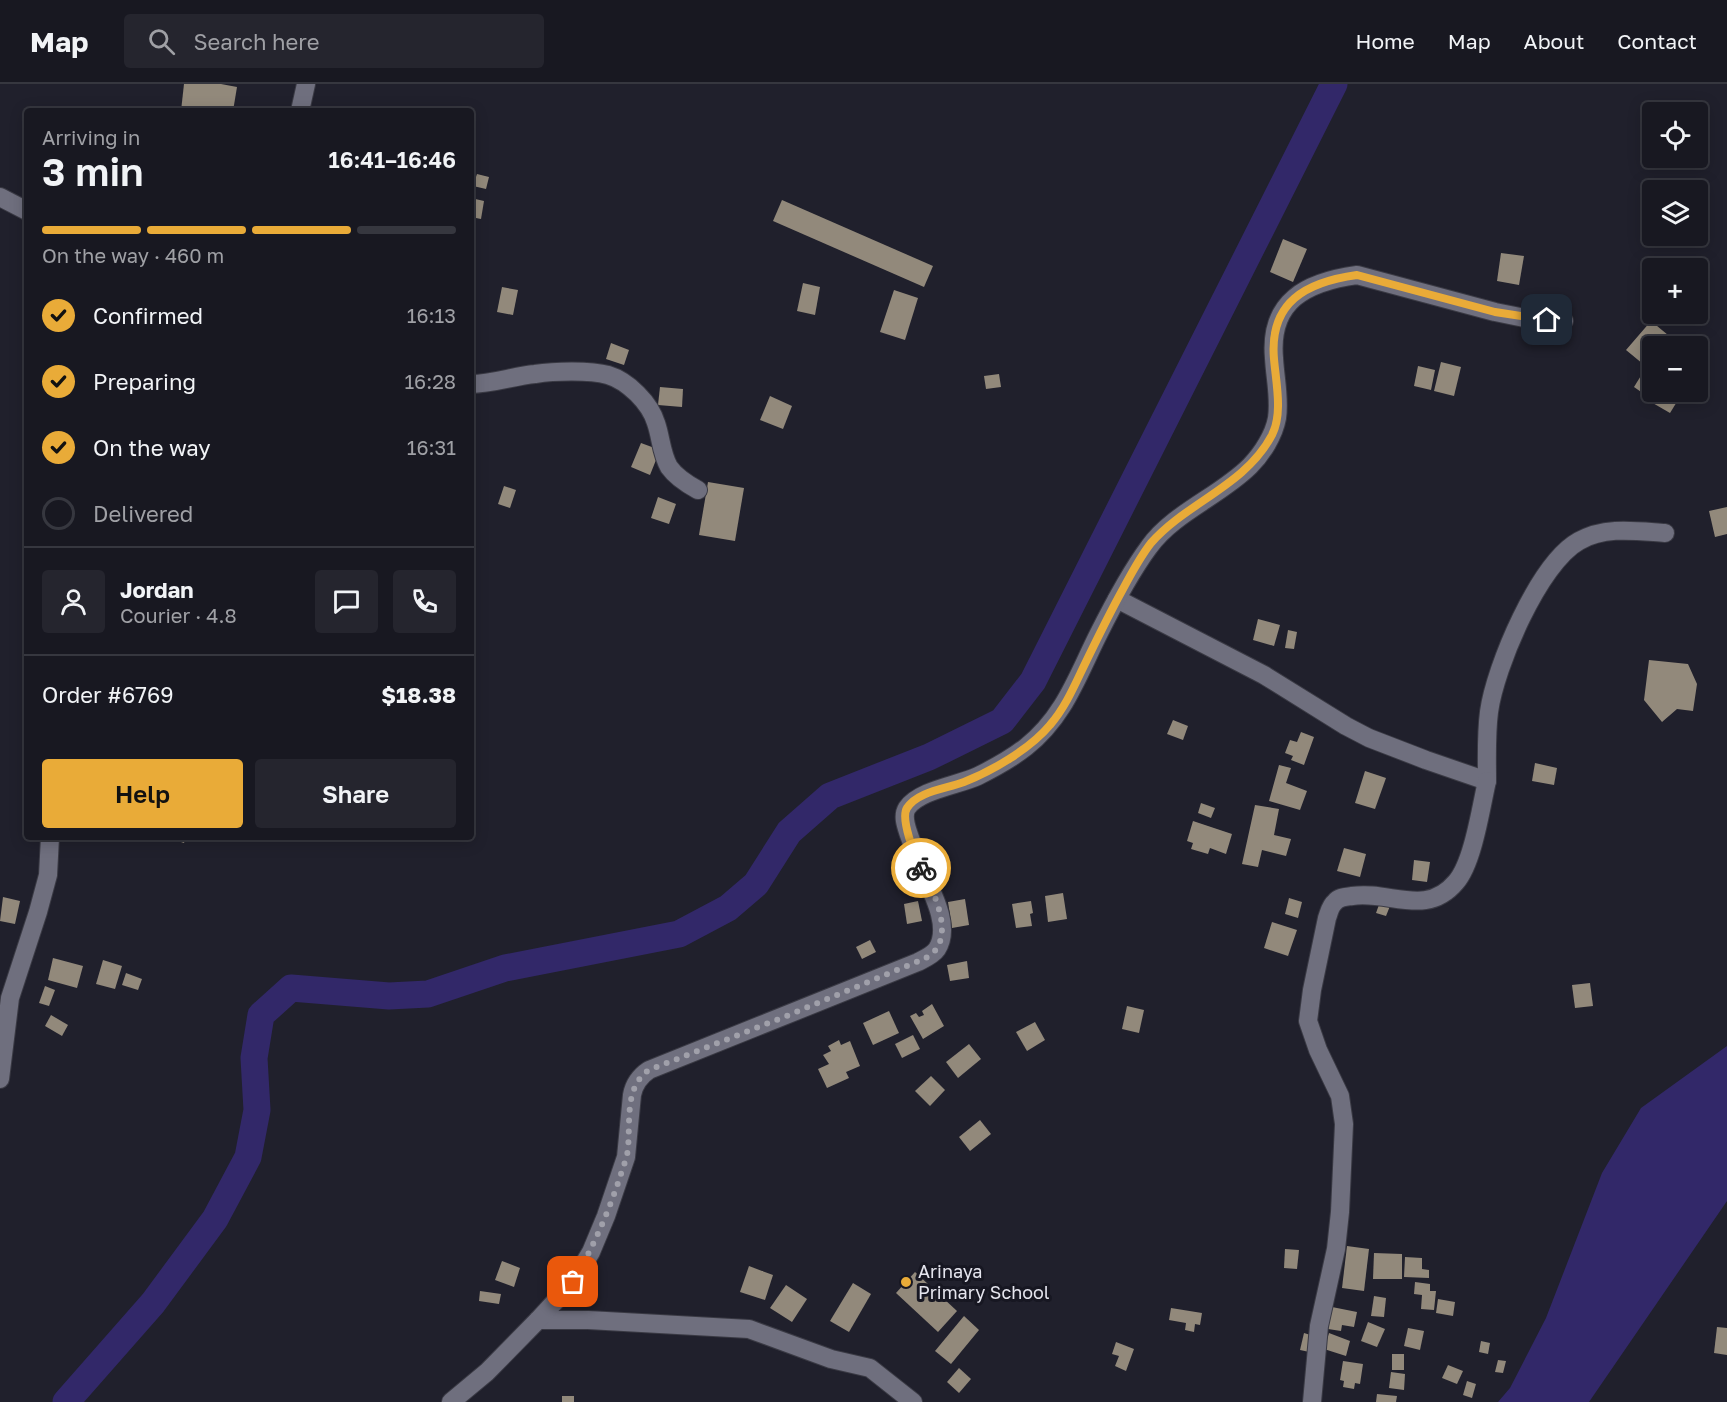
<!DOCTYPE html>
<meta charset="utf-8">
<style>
body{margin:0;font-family:"Golos Text",sans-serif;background:#25252e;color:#f1f3f6;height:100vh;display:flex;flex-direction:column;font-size:22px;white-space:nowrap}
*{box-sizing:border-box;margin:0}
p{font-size:20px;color:#9fa0a5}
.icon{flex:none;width:33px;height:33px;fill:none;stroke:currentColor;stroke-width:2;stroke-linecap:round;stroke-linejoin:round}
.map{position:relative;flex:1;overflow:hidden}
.side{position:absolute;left:24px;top:24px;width:450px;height:732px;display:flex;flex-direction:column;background:#181821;border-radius:6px;box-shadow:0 3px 15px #0003,0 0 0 2px #36373f}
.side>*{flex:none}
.tools{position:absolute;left:1642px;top:18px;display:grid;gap:12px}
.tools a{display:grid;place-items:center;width:66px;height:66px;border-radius:6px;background:#181821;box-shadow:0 3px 15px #0003,0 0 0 2px #36373f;font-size:30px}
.pin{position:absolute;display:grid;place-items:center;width:51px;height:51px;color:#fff;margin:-26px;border-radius:12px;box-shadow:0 3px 9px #0006}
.courier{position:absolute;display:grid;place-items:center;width:60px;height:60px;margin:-30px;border:4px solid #e9ab38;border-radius:50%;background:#fff;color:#222;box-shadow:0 2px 8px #0007}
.overview em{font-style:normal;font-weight:600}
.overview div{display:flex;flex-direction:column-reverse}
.overview{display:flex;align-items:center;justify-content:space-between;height:102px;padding:0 18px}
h1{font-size:39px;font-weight:600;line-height:45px}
.bar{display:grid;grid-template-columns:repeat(4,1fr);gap:9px 6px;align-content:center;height:72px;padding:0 18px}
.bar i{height:8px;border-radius:4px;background:#36373f}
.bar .on{background:#e9ab38}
.bar p{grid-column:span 4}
.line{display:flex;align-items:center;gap:15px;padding:0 18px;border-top:2px solid #36373f}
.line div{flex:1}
.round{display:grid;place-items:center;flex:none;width:63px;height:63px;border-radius:6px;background:#25252e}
ol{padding:0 18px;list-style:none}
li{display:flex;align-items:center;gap:18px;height:66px}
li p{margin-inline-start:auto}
li .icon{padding:6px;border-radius:50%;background:#e9ab38;color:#111;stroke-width:4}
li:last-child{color:#9fa0a5}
li i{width:33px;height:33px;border:3px solid #36373f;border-radius:50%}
.button{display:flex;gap:12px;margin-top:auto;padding:12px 18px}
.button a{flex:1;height:69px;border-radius:6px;background:#e9ab38;color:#111;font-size:24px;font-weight:600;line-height:69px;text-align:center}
.button a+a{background:#25252e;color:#f1f3f6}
header{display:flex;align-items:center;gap:36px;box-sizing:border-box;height:84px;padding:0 30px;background:#181821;border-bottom:2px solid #36373f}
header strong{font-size:28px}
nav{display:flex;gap:33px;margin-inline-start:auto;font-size:21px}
.search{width:420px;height:54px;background:#25252e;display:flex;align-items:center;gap:15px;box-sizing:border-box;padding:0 21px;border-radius:6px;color:#9fa0a5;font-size:22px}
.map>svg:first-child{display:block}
.water{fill:#322869}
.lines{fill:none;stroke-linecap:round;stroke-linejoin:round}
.river{stroke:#322869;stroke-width:27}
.building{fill:#92897b}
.street-casing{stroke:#3a3a44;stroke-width:20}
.street{stroke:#6f6f7e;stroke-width:18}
.done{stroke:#a0a0aa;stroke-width:6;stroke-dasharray:0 10.8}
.route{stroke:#e9ab38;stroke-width:8}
.poi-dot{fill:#e9ab38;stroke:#171722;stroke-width:2}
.labels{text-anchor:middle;stroke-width:6;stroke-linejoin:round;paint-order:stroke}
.poi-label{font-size:18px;fill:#e5e5ee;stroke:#171722;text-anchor:start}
</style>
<header>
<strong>Map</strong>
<div class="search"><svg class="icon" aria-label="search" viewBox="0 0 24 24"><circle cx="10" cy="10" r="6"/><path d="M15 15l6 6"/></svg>Search here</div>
<nav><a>Home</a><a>Map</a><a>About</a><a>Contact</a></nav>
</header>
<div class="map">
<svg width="1727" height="1318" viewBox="0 0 1727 1318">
<rect width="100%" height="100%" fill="#20202c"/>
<path class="water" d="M 1727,962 L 1727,1117 L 1589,1318 L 1498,1318 L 1510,1304 L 1546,1234 L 1602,1089 L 1641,1024 Z"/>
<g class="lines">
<path class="river" d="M 66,1318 L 153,1219 L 215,1135 L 248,1073 L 257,1026 L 254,974 L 261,931 L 291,904 L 389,912 L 428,910 L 505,884 L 679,850 L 728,824 L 756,800 L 789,748 L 830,712 L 929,673 L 1002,637 L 1033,597 L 1334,0"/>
</g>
<g class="building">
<path d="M 184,0 L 221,0 L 237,3 L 233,27 L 181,27 Z"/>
<path d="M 477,90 L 489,93 L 486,105 L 473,102 Z"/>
<path d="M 471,114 L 484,117 L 481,135 L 471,133 Z"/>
<path d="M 782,116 L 933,182 L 924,203 L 773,137 Z"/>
<path d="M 1283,155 L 1307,165 L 1293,198 L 1270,188 Z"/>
<path d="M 1501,169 L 1524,172 L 1519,201 L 1497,197 Z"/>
<path d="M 803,199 L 820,203 L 815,231 L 797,227 Z"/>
<path d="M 502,203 L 518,206 L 513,231 L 497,228 Z"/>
<path d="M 894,206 L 918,214 L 905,256 L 880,248 Z"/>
<path d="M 1651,237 L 1668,251 L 1658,262 L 1653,262 L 1653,268 L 1643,280 L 1626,266 Z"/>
<path d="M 611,259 L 629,266 L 624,281 L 606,275 Z"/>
<path d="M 1441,278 L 1461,283 L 1454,312 L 1434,307 Z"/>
<path d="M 1418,282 L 1435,286 L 1431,306 L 1414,302 Z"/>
<path d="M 999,290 L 1001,303 L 986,305 L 984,292 Z"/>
<path d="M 1642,290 L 1653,296 L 1644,310 L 1634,303 Z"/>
<path d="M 660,303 L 683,305 L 682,323 L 658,321 Z"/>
<path d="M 1657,308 L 1683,308 L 1670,329 L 1651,318 Z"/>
<path d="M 770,312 L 792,322 L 783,345 L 760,336 Z"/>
<path d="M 641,359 L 660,366 L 650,391 L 631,383 Z"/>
<path d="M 708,398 L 744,404 L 735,457 L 699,451 Z"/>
<path d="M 504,402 L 516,406 L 510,424 L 498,420 Z"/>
<path d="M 658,413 L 676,420 L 669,440 L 651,434 Z"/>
<path d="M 1727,423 L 1727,450 L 1715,453 L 1709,427 Z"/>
<path d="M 1258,535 L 1280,541 L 1274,562 L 1253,556 Z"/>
<path d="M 1288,546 L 1297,548 L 1294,565 L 1285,564 Z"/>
<path d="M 1649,576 L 1688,580 L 1697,600 L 1693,627 L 1677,625 L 1662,638 L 1644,616 Z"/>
<path d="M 1173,636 L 1188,642 L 1183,656 L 1167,650 Z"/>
<path d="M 1301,648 L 1314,653 L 1304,681 L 1291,676 L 1293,672 L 1285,669 L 1290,656 L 1297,658 Z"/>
<path d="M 1535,679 L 1557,684 L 1554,701 L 1532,697 Z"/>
<path d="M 1279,681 L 1291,684 L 1286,699 L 1307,707 L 1300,726 L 1269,717 Z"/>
<path d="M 1365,687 L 1386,694 L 1375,725 L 1355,719 Z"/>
<path d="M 1201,719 L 1215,724 L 1211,734 L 1198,729 Z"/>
<path d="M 1255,721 L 1279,725 L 1274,751 L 1291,755 L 1286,772 L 1262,766 L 1258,783 L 1242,780 Z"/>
<path d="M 1193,737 L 1232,750 L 1226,770 L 1210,764 L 1208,770 L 1191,765 L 1193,759 L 1187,757 Z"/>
<path d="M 166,753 L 186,753 L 184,759 Z"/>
<path d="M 1344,764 L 1366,770 L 1360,793 L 1337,787 Z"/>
<path d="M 1414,776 L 1430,778 L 1427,798 L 1412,796 Z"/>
<path d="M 1063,809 L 1067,835 L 1048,838 L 1045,812 Z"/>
<path d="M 3,813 L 20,817 L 15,840 L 0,837 Z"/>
<path d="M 1289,814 L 1302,818 L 1298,834 L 1285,830 Z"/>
<path d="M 965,815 L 969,841 L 952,844 L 948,818 Z"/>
<path d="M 918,817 L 922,837 L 907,840 L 904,820 Z"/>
<path d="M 1031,817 L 1033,829 L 1030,830 L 1032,842 L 1016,844 L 1012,820 Z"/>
<path d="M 1380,818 L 1390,822 L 1386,832 L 1376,829 Z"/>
<path d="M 1272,838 L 1297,846 L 1288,872 L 1264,864 Z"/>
<path d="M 870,856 L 876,868 L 862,875 L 856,863 Z"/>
<path d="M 53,874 L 83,882 L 77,904 L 48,896 Z"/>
<path d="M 103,876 L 122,882 L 115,905 L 96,900 Z"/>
<path d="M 967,877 L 969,894 L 950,897 L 947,881 Z"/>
<path d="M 126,889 L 142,895 L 138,906 L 122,901 Z"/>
<path d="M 1590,899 L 1593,922 L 1575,924 L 1572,901 Z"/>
<path d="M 45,902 L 55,906 L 49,922 L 39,919 Z"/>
<path d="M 932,920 L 944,942 L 923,955 L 910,932 L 916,929 L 919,933 L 924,931 L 922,927 Z"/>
<path d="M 1127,922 L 1144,926 L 1139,949 L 1122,945 Z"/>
<path d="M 889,927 L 899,949 L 873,961 L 863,939 Z"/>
<path d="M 51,931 L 68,941 L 62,952 L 45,942 Z"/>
<path d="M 1035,938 L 1045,956 L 1027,967 L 1016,948 Z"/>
<path d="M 913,951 L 920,965 L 902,974 L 895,960 Z"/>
<path d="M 839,956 L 841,961 L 850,957 L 860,982 L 846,988 L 849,994 L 827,1004 L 818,985 L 829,980 L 823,971 L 831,967 L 828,962 Z"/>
<path d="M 969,960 L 981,975 L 958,994 L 946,978 Z"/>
<path d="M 931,992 L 945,1006 L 930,1022 L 915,1007 Z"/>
<path d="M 980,1036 L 991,1050 L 970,1067 L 959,1053 Z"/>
<path d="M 1347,1162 L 1369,1165 L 1364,1207 L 1342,1204 Z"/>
<path d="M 1285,1165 L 1299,1166 L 1297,1185 L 1284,1184 Z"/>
<path d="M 1374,1169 L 1402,1170 L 1402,1195 L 1373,1195 Z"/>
<path d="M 1405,1173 L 1422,1174 L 1422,1185 L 1429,1186 L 1429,1194 L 1404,1193 Z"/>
<path d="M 502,1177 L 520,1184 L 514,1203 L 495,1196 Z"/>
<path d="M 749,1182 L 773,1191 L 765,1216 L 740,1208 Z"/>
<path d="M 915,1188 L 957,1227 L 938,1248 L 896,1209 Z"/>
<path d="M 1415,1198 L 1430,1200 L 1430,1207 L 1436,1207 L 1434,1226 L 1421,1225 L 1422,1211 L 1414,1210 Z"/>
<path d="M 853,1199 L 871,1210 L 849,1248 L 830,1237 Z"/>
<path d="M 786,1201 L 807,1215 L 792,1238 L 770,1224 Z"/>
<path d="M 480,1207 L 501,1210 L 499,1220 L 479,1217 Z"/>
<path d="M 1374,1212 L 1386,1214 L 1384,1233 L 1371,1232 Z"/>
<path d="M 1438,1215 L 1455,1218 L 1453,1232 L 1436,1229 Z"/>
<path d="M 1332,1223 L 1357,1228 L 1354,1243 L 1342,1241 L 1341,1247 L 1328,1245 Z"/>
<path d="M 1171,1224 L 1202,1229 L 1200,1241 L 1195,1240 L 1194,1248 L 1185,1246 L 1186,1239 L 1169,1236 Z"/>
<path d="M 964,1232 L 979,1246 L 951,1280 L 935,1267 Z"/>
<path d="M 1368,1238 L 1385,1245 L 1377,1263 L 1361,1257 Z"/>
<path d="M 1717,1243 L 1727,1244 L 1727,1271 L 1714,1269 Z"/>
<path d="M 1408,1244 L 1424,1247 L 1420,1266 L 1404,1262 Z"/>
<path d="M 1304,1249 L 1317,1253 L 1314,1269 L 1300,1266 Z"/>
<path d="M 1329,1249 L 1350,1257 L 1346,1272 L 1324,1265 Z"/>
<path d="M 1481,1257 L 1490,1259 L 1488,1270 L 1479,1268 Z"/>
<path d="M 1116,1258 L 1134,1265 L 1126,1287 L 1115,1282 L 1119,1272 L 1112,1270 Z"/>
<rect x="1392" y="1270" width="12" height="16"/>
<path d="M 1498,1276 L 1506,1277 L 1503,1289 L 1495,1288 Z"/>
<path d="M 1343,1277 L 1363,1280 L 1360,1300 L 1355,1299 L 1354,1305 L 1343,1303 L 1344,1297 L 1340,1296 Z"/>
<path d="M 1448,1281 L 1463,1287 L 1457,1300 L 1442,1294 Z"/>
<path d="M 959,1284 L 971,1295 L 959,1309 L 947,1298 Z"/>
<path d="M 1391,1288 L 1405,1290 L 1404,1306 L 1389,1304 Z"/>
<path d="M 1467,1297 L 1476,1300 L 1472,1314 L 1463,1311 Z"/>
<path d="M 1377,1310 L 1397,1312 L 1396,1318 L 1376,1318 Z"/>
<rect x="562" y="1312" width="12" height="6"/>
</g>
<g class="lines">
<g class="street-casing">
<g id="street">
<path d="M 300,27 L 306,0"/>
<path d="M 0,113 L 27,127"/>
<path d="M 471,300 C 492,300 514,292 535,290 C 554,287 590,286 608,291 C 628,297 650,319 656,339 C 661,353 661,369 669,383 C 676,393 687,400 698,406"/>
<path d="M 1117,515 L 1264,591 L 1346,642 L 1369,654 L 1426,676 L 1487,697 C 1487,674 1486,651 1489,628 C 1495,583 1539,479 1579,457 C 1605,442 1636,447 1665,449"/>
<path d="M 0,995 L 10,914 L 38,828 L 48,791 L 50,753"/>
<path d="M 538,1236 L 588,1236 L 749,1245 L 831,1275 L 870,1284 L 913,1318"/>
<path d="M 451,1318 L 487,1288 L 538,1236 L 573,1198 L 591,1168 L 606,1132 L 626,1073 L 632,1011 C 634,1000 640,992 649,986 L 918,878 C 924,875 933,871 937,865 C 953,840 927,800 918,777 C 915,768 912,759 909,751 C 906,742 902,732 907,724 C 919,706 959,701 978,692 C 994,684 1012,674 1026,663 C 1064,633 1077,593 1098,551 C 1113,521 1129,490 1149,463 C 1173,429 1220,412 1250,382 C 1262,370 1274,351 1277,334 C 1280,314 1275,294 1274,274 C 1269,217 1306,198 1357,191 L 1495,228 L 1530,235 L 1564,237"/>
<path d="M 1312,1318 L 1319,1242 L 1336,1165 L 1340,1128 L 1344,1040 L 1340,1012 L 1318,966 L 1308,937 L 1312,906 L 1327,834 C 1329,829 1330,822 1335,818 C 1339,813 1345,813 1352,812 C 1390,806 1426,834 1456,798 C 1473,779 1481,723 1487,697"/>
</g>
</g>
<use href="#street" class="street"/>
</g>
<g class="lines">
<path class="done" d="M 573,1198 C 591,1167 605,1136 617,1102 C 620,1092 624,1082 627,1071 C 632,1044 622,1004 649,986 L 784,933 L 926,874 C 929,871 935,868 937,864 C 951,842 932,804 921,784"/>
<path class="route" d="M 921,784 C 915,772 900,735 907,724 C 918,707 946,705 964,698 C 992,687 1030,665 1050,641 C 1064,625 1073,605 1082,586 C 1095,559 1108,532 1123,505 C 1131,490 1140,473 1151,459 C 1187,418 1245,402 1272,351 C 1283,329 1276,299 1274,275 C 1269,218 1306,198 1357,191 L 1495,228 L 1547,236"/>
</g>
<circle class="poi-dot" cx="906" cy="1198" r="6"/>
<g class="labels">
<g class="poi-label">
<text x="918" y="1194">Arinaya<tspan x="918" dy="21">Primary School</tspan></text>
</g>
</g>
</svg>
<div class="tools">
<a><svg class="icon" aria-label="locate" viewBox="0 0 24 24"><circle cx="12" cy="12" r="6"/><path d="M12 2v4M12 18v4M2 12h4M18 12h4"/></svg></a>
<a><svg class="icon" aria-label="layers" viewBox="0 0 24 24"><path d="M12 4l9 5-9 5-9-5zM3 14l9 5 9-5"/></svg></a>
<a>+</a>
<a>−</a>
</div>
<div class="pin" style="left:573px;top:1198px;background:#ea580c"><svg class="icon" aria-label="bag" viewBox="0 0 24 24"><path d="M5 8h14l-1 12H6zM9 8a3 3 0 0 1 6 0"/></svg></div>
<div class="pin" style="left:1547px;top:236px;background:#1f2937"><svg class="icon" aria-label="home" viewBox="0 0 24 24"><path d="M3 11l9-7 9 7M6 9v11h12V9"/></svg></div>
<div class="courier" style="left:921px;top:784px"><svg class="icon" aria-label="bike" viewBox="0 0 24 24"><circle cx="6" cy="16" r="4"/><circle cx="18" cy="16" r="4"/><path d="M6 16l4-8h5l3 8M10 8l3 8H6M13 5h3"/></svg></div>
<section class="side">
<div class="overview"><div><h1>3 min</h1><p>Arriving in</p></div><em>16:41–16:46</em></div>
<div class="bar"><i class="on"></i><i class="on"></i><i class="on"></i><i></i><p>On the way · 460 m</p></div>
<ol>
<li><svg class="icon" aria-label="check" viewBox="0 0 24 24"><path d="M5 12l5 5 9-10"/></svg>Confirmed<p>16:13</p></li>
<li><svg class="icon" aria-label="check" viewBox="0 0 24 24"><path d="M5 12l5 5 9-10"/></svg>Preparing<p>16:28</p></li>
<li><svg class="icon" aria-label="check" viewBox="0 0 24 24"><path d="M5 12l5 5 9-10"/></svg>On the way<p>16:31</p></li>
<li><i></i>Delivered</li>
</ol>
<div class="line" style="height:108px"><a class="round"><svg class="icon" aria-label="person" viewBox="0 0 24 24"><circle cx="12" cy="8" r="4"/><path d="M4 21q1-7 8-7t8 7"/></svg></a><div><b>Jordan</b><p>Courier · 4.8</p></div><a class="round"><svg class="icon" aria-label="chat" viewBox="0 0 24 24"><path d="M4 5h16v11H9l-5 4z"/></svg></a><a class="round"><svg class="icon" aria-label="phone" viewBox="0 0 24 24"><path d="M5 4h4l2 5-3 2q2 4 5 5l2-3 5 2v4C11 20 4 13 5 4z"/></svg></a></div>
<div class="line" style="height:78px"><div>Order #6769</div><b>$18.38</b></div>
<div class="button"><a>Help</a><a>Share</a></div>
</section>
</div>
